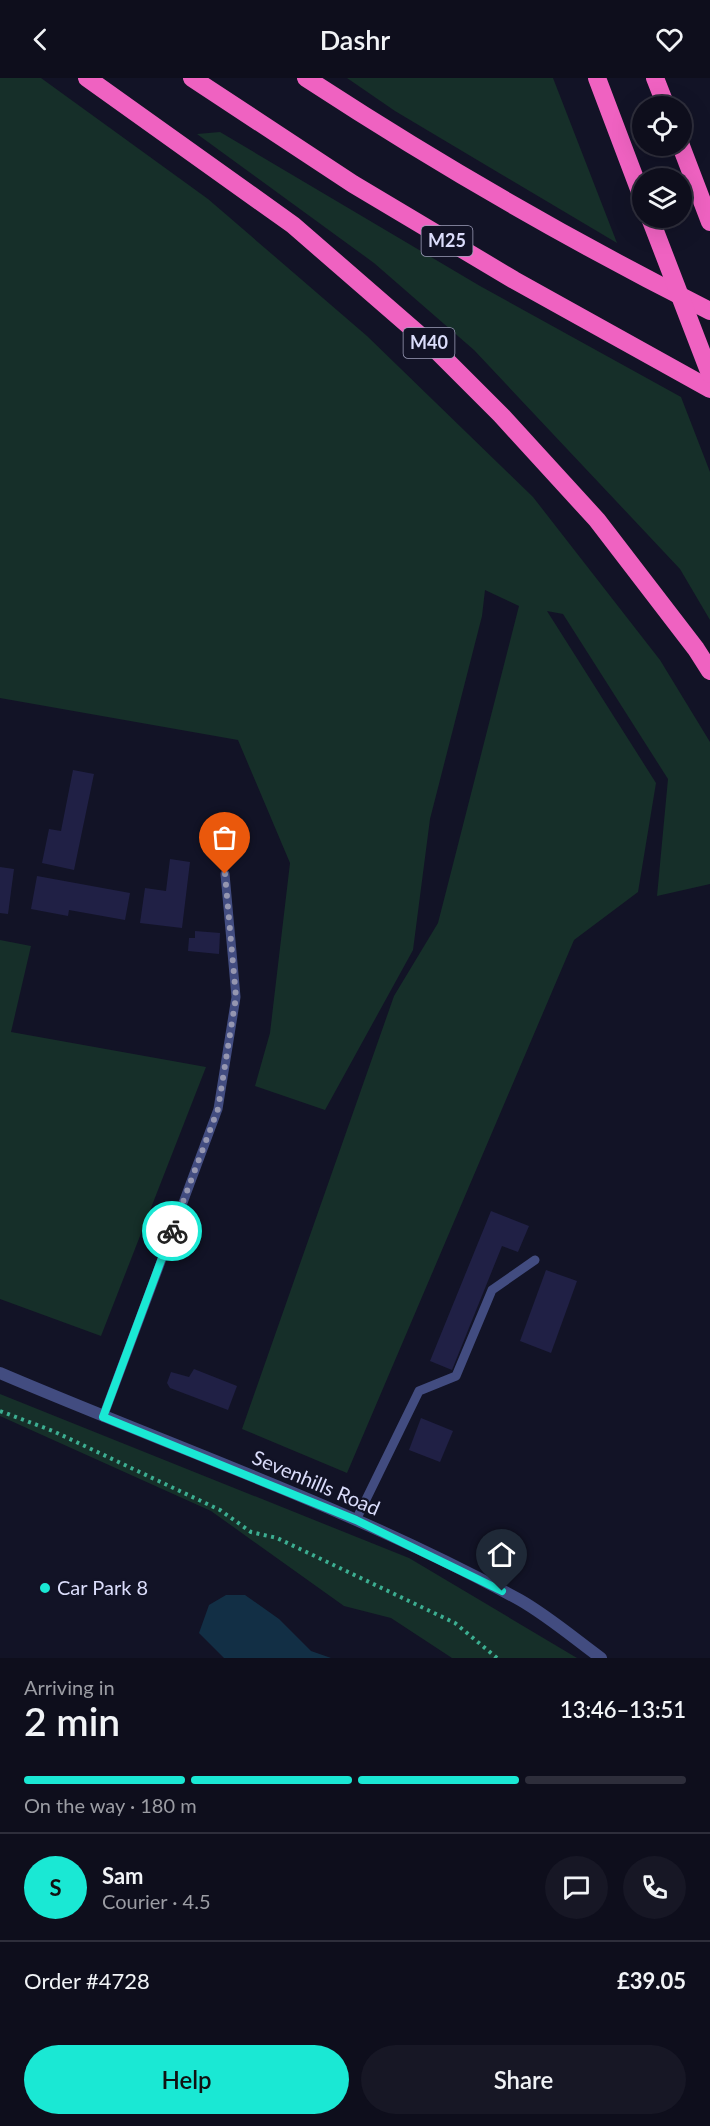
<!DOCTYPE html>
<meta charset="utf-8">
<style>
body{margin:0;font-family:Lato,sans-serif;background:#171725;color:#f1f3f6;height:100vh;display:flex;flex-direction:column;font-size:22px;white-space:nowrap}
*{box-sizing:border-box;margin:0}
p{font-size:20px;color:#9b9ca3}
.icon{flex:none;width:33px;height:33px;fill:none;stroke:currentColor;stroke-width:2;stroke-linecap:round;stroke-linejoin:round}
.map{position:relative;height:1580px;overflow:hidden}
.panel{display:flex;flex-direction:column;background:#0e0e1c;flex:1}
.panel>*{flex:none}
.tools{position:absolute;left:632px;top:18px;display:grid;gap:12px}
.tools a{display:grid;place-items:center;width:60px;height:60px;border-radius:50%;background:#0e0e1c;box-shadow:0 6px 24px #0002,0 0 0 2px #2e2e3b;font-size:30px}
.pin{position:absolute;display:grid;place-items:center;width:51px;height:51px;color:#fff;margin:-62px -26px;border-radius:50% 50% 50% 0;rotate:-45deg;box-shadow:0 0 6px #0007}
.pin .icon{rotate:45deg}
.courier{position:absolute;display:grid;place-items:center;width:60px;height:60px;margin:-30px;border:4px solid #1ae8d4;border-radius:50%;background:#fff;color:#222;box-shadow:0 2px 8px #0007}
.summary em{font-style:normal;font-weight:600}
.summary div{display:flex;flex-direction:column-reverse}
.summary{display:flex;align-items:center;justify-content:space-between;height:102px;padding:0 24px}
h1{font-size:39px;font-weight:600;line-height:45px}
.bar{display:grid;grid-template-columns:repeat(4,1fr);gap:9px 6px;align-content:center;height:72px;padding:0 24px}
.bar i{height:8px;border-radius:4px;background:#2e2e3b}
.bar .current{background:#1ae8d4}
.bar p{grid-column:span 4}
.line{display:flex;align-items:center;gap:15px;padding:0 24px;border-top:2px solid #2e2e3b}
.line div{flex:1}
.round{display:grid;place-items:center;flex:none;width:63px;height:63px;border-radius:32px;background:#171725}
.button{display:flex;gap:12px;margin-top:auto;padding:12px 24px}
.button a{flex:1;height:69px;border-radius:36px;background:#1ae8d4;color:#111;font-size:24px;font-weight:600;line-height:69px;text-align:center}
.button a+a{background:#171725;color:#f1f3f6}
header{display:flex;justify-content:space-between;align-items:center;height:78px;padding:0 24px;background:#0e0e1c;font-size:27px;font-weight:600}
.map>svg:first-child{display:block}
.green{fill:#162f29}
.water{fill:#122f45}
.building{fill:#202045}
.lines{fill:none;stroke-linecap:round;stroke-linejoin:round}
.path{stroke:#3cae91;stroke-width:4;stroke-dasharray:3 4.5;stroke-linecap:butt}
.service{stroke:#424c80;stroke-width:9}
.minor{stroke:#424c80;stroke-width:12}
.motorway{stroke:#ef62c1;stroke-width:18}
.motorway-bridge{stroke:#ef62c1;stroke-width:18}
.done{stroke:#9596b0;stroke-width:6;stroke-dasharray:0 10.8}
.route{stroke:#1ae8d4;stroke-width:8}
.poi-dot{fill:#1ae8d4;stroke:#121326;stroke-width:2}
.labels{text-anchor:middle;stroke-width:4.5;stroke-linejoin:round;paint-order:stroke}
.shield{fill:#121326;stroke:#9fa0bb;stroke-width:1.5}
.shield-label{font-size:18px;font-weight:bold;fill:#dbddfb}
.street-label{font-size:20px;fill:#dbddfb;stroke:#121326}
.poi-label{font-size:20px;fill:#dbddfb;stroke:#121326;text-anchor:start}
</style>
<header><svg class="icon" aria-label="back" viewBox="0 0 24 24"><path d="M15 5l-7 7 7 7"/></svg>Dashr<svg class="icon" aria-label="heart" viewBox="0 0 24 24"><path d="M12 20l-8-8c-3-5 5-10 8-4 3-6 11-1 8 4z"/></svg></header>
<div class="map">
<svg width="710" height="1580" viewBox="0 0 710 1580">
<rect width="100%" height="100%" fill="#121326"/>
<g class="green">
<path d="M 0,0 L 41,0 L 208,121 L 367,258 L 533,419 L 660,582 L 710,664 L 710,806 L 657,818 L 668,701 L 563,536 L 547,533 L 656,705 L 638,814 L 574,862 L 347,1395 L 242,1351 L 394,918 L 438,845 L 519,528 L 485,512 L 482,538 L 430,741 L 413,872 L 325,1032 L 255,1008 L 270,955 L 290,785 L 238,662 L 0,620 Z"/>
<path d="M 347,0 L 553,0 L 617,165 L 395,33 Z"/>
<path d="M 220,54 L 480,208 L 681,319 L 710,394 L 710,542 L 680,491 L 474,272 L 374,185 L 197,56 Z"/>
<path d="M 0,862 L 31,868 L 11,954 L 206,989 L 101,1258 L 0,1221 Z"/>
<path d="M 0,1316 L 409,1480 L 577,1580 L 452,1580 L 391,1540 L 344,1528 L 211,1433 L 0,1338 Z"/>
</g>
<path class="water" d="M 226,1517 L 245,1517 L 279,1541 L 311,1573 L 331,1580 L 224,1580 L 199,1555 L 209,1527 Z"/>
<g class="building">
<path d="M 73,692 L 94,696 L 74,792 L 42,785 L 49,751 L 61,753 Z"/>
<path d="M 170,781 L 190,784 L 182,850 L 140,845 L 145,810 L 166,813 Z"/>
<path d="M 0,789 L 14,791 L 8,836 L 0,835 Z"/>
<path d="M 37,798 L 130,815 L 125,842 L 69,832 L 68,838 L 31,831 Z"/>
<path d="M 195,853 L 220,855 L 219,876 L 188,873 L 189,860 L 195,860 Z"/>
<path d="M 491,1133 L 529,1148 L 518,1174 L 502,1168 L 452,1292 L 430,1283 Z"/>
<path d="M 546,1192 L 577,1203 L 551,1275 L 520,1263 Z"/>
<path d="M 194,1291 L 237,1308 L 228,1332 L 170,1310 L 167,1305 L 171,1294 L 189,1299 Z"/>
<path d="M 421,1340 L 453,1353 L 440,1384 L 409,1372 Z"/>
</g>
<g class="lines">
<path class="path" d="M 0,1333 L 53,1353 L 220,1432 L 251,1454 L 277,1460 L 455,1545 L 497,1580"/>
<g class="service">
<path d="M 103,1339 L 218,1031 L 236,919 L 225,796"/>
<path d="M 356,1442 L 419,1313 L 456,1298 L 492,1212 L 535,1182"/>
</g>
<path class="minor" d="M 0,1295 C 173,1369 354,1431 520,1522 C 548,1538 575,1561 601,1580"/>
<g class="motorway">
<path d="M 87,0 L 293,147 L 430,266 L 501,337 L 597,442 L 696,571 L 710,593"/>
<path d="M 192,0 L 353,106 L 514,202 L 710,311"/>
<path d="M 306,0 C 436,85 571,163 710,233"/>
<path d="M 597,0 L 642,119"/>
<path d="M 655,0 L 666,28"/>
<path d="M 681,68 L 710,144"/>
</g>
<path class="motorway-bridge" d="M 650,140 L 710,296"/>
</g>
<g class="lines">
<path class="done" d="M 172,1153 L 218,1031 L 236,919 L 225,796"/>
<path class="route" d="M 172,1153 L 103,1339 L 356,1442 L 502,1513"/>
</g>
<circle class="poi-dot" cx="45" cy="1510" r="6"/>
<g class="labels">
<g class="shield">
<rect x="421.5" y="148" width="51" height="30" rx="4.5"/>
<rect x="403.5" y="250" width="51" height="30" rx="4.5"/>
</g>
<g class="shield-label">
<text x="447" y="169">M25</text>
<text x="429" y="271">M40</text>
</g>
<g class="street-label">
<text transform="translate(316 1405) rotate(23)" y="7">Sevenhills Road</text>
</g>
<g class="poi-label">
<text x="57" y="1517">Car Park 8</text>
</g>
</g>
</svg>
<div class="tools">
<a><svg class="icon" aria-label="locate" viewBox="0 0 24 24"><circle cx="12" cy="12" r="6"/><path d="M12 2v4M12 18v4M2 12h4M18 12h4"/></svg></a>
<a><svg class="icon" aria-label="layers" viewBox="0 0 24 24"><path d="M12 4l9 5-9 5-9-5zM3 14l9 5 9-5"/></svg></a>
</div>
<div class="pin" style="left:225px;top:796px;background:#ea580c"><svg class="icon" aria-label="bag" viewBox="0 0 24 24"><path d="M5 8h14l-1 12H6zM9 8a3 3 0 0 1 6 0"/></svg></div>
<div class="pin" style="left:502px;top:1513px;background:#1f2937"><svg class="icon" aria-label="home" viewBox="0 0 24 24"><path d="M3 11l9-7 9 7M6 9v11h12V9"/></svg></div>
<div class="courier" style="left:172px;top:1153px"><svg class="icon" aria-label="bike" viewBox="0 0 24 24"><circle cx="6" cy="16" r="4"/><circle cx="18" cy="16" r="4"/><path d="M6 16l4-8h5l3 8M10 8l3 8H6M13 5h3"/></svg></div>
</div>
<section class="panel">
<div class="summary"><div><h1>2 min</h1><p>Arriving in</p></div><em>13:46–13:51</em></div>
<div class="bar"><i class="current"></i><i class="current"></i><i class="current"></i><i></i><p>On the way · 180 m</p></div>
<div class="line" style="height:108px"><b class="round" style="background:#1ae8d4;color:#111">S</b><div><b>Sam</b><p>Courier · 4.5</p></div><a class="round"><svg class="icon" aria-label="chat" viewBox="0 0 24 24"><path d="M4 5h16v11H9l-5 4z"/></svg></a><a class="round"><svg class="icon" aria-label="phone" viewBox="0 0 24 24"><path d="M5 4h4l2 5-3 2q2 4 5 5l2-3 5 2v4C11 20 4 13 5 4z"/></svg></a></div>
<div class="line" style="height:78px"><div>Order #4728</div><b>£39.05</b></div>
<div class="button"><a>Help</a><a>Share</a></div>
</section>
